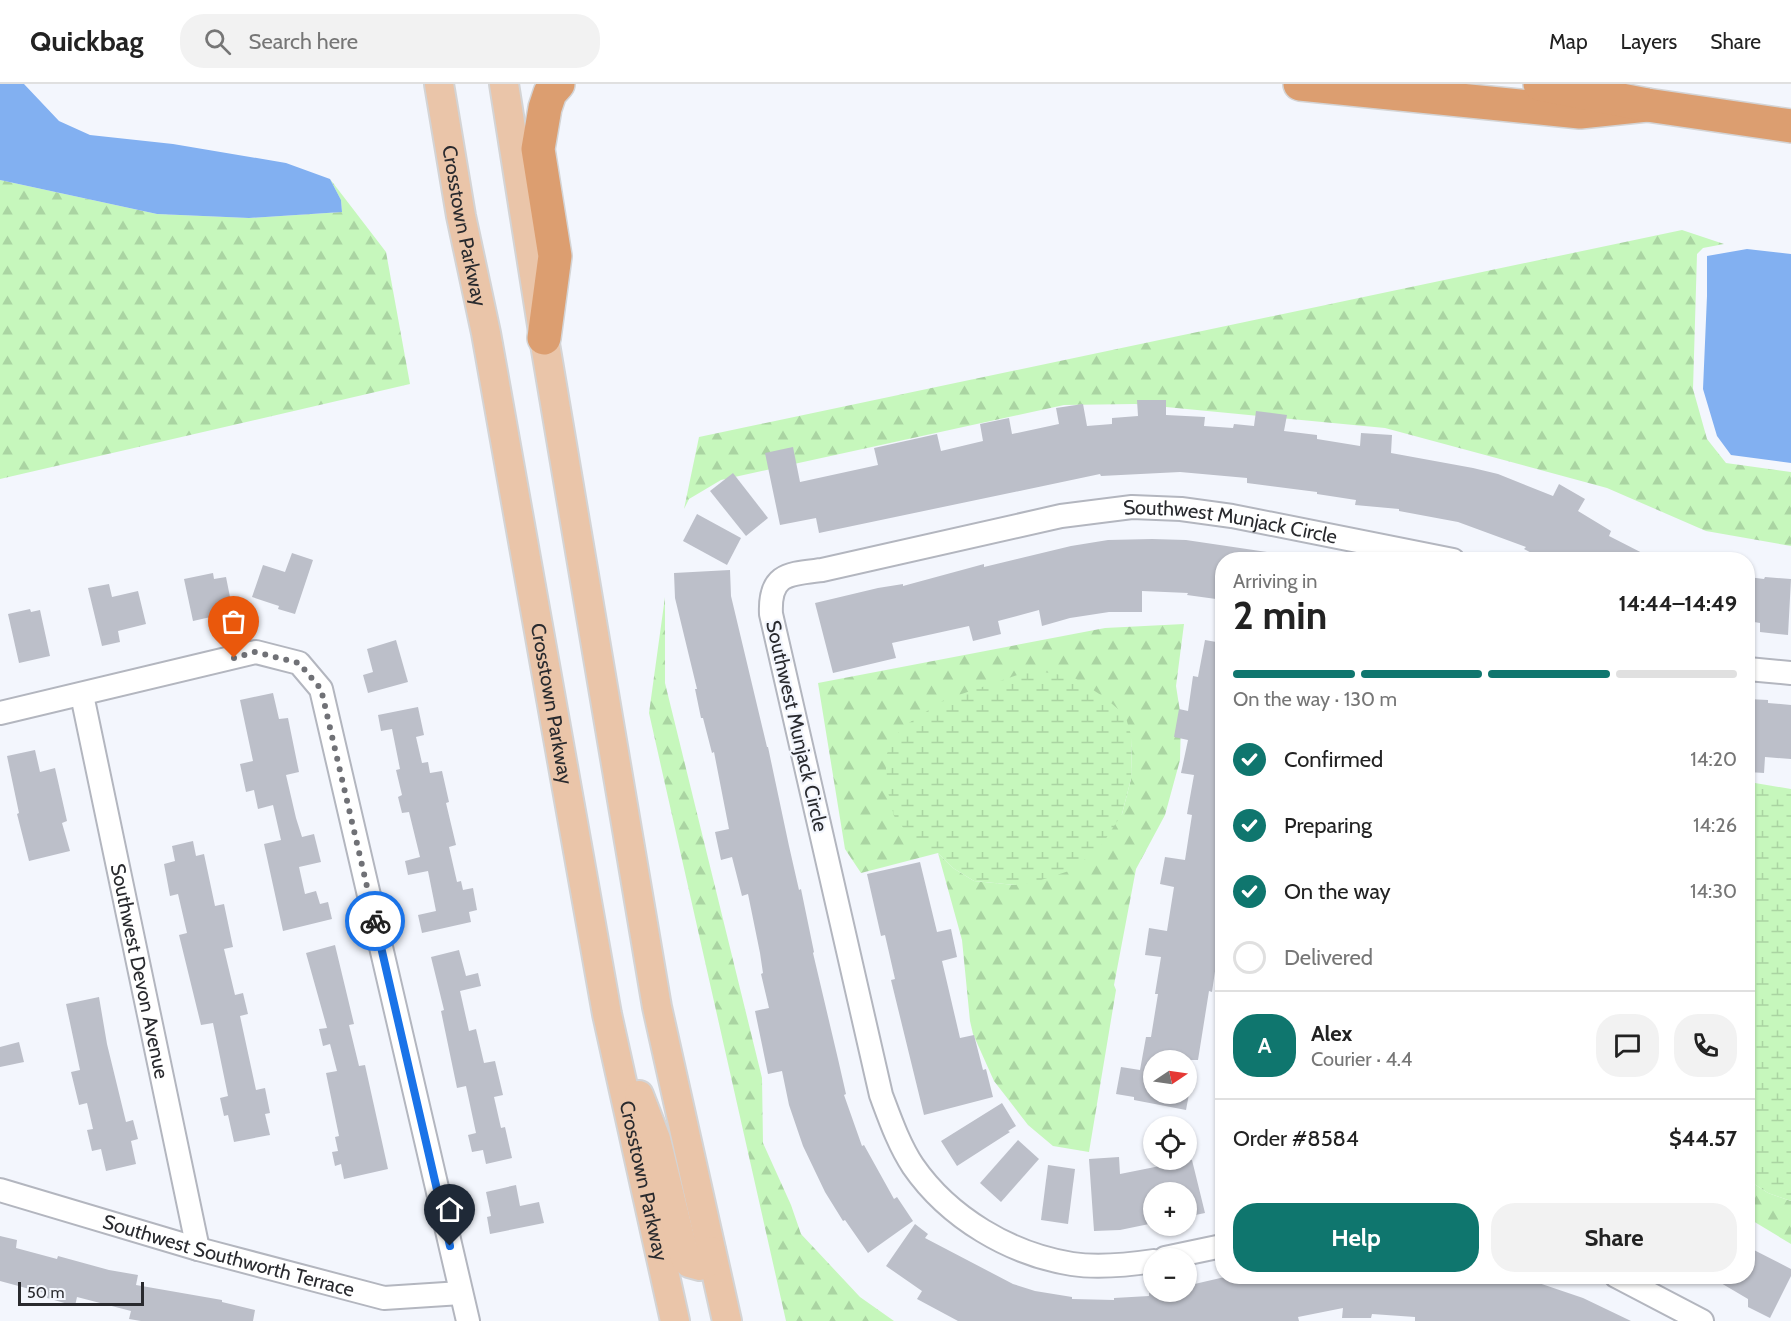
<!DOCTYPE html>
<meta charset="utf-8">
<style>
body{margin:0;font-family:Cabin,sans-serif;background:#f2f2f2;color:#222;height:100vh;display:flex;flex-direction:column;font-size:22px;white-space:nowrap}
*{box-sizing:border-box;margin:0}
p{font-size:20px;color:#767676}
.icon{flex:none;width:33px;height:33px;fill:none;stroke:currentColor;stroke-width:2;stroke-linecap:round;stroke-linejoin:round}
.map{position:relative;flex:1;overflow:hidden}
.panel{position:absolute;left:1215px;top:468px;width:540px;height:732px;display:flex;flex-direction:column;background:#fff;border-radius:24px;box-shadow:0 2px 4px #0004}
.panel>*{flex:none}
.needle{width:39px;rotate:77deg}
.fabs{position:absolute;left:1143px;top:966px;display:grid;gap:12px}
.fabs a{display:grid;place-items:center;width:54px;height:54px;border-radius:50%;background:#fff;box-shadow:0 2px 4px #0004;font-size:30px}
.scale{position:absolute;left:18px;bottom:15px;width:126px;box-sizing:border-box;padding-left:6px;border:3px solid #292a2e;border-top:0;font-size:16px;line-height:21px;white-space:nowrap;color:#292a2e;-webkit-text-stroke:4px #f3f6fd;paint-order:stroke}
.pin{position:absolute;display:grid;place-items:center;width:51px;height:51px;color:#fff;margin:-62px -26px;border-radius:50% 50% 50% 0;rotate:-45deg;box-shadow:0 0 6px #0007}
.pin .icon{rotate:45deg}
.courier{position:absolute;display:grid;place-items:center;width:60px;height:60px;margin:-30px;border:4px solid #1a73e8;border-radius:50%;background:#fff;color:#222;box-shadow:0 2px 8px #0007}
.head em{font-style:normal;font-weight:800}
.head div{display:flex;flex-direction:column-reverse}
.head{display:flex;align-items:center;justify-content:space-between;height:102px;padding:0 18px}
h1{font-size:39px;font-weight:800;line-height:45px}
.bar{display:grid;grid-template-columns:repeat(4,1fr);gap:9px 6px;align-content:center;height:72px;padding:0 18px}
.bar i{height:8px;border-radius:4px;background:#e0e0e0}
.bar .on{background:#0f766e}
.bar p{grid-column:span 4}
.line{display:flex;align-items:center;gap:15px;padding:0 18px;border-top:2px solid #e0e0e0}
.line div{flex:1}
.round{display:grid;place-items:center;flex:none;width:63px;height:63px;border-radius:24px;background:#f2f2f2}
ol{padding:0 18px;list-style:none}
li{display:flex;align-items:center;gap:18px;height:66px}
li p{margin-inline-start:auto}
li .icon{padding:6px;border-radius:50%;background:#0f766e;color:#fff;stroke-width:4}
li:last-child{color:#767676}
li i{width:33px;height:33px;border:3px solid #e0e0e0;border-radius:50%}
.button{display:flex;gap:12px;margin-top:auto;padding:12px 18px}
.button a{flex:1;height:69px;border-radius:24px;background:#0f766e;color:#fff;font-size:24px;font-weight:800;line-height:69px;text-align:center}
.button a+a{background:#f2f2f2;color:#222}
header{display:flex;align-items:center;gap:36px;box-sizing:border-box;height:84px;padding:0 30px;background:#fff;border-bottom:2px solid #e0e0e0}
header strong{font-size:28px}
nav{display:flex;gap:33px;margin-inline-start:auto;font-size:21px}
.search{width:420px;height:54px;background:#f2f2f2;display:flex;align-items:center;gap:15px;box-sizing:border-box;padding:0 21px;border-radius:24px;color:#767676;font-size:22px}
.map>svg:first-child{display:block}
.forest{fill:url(#forest-firs);fill-rule:evenodd}
.wetland{fill:url(#wetland-marsh)}
.water{fill:#82b0f1}
.building{fill:#bcbfc9}
.lines{fill:none;stroke-linecap:round;stroke-linejoin:round}
.minor-casing{stroke:#b3b6bf;stroke-width:26}
.major-casing{stroke:#d4d4d5;stroke-width:32}
.highway-casing{stroke:#d4d4d5;stroke-width:36}
.minor{stroke:#fff;stroke-width:22}
.major{stroke:#eac5a9;stroke-width:28}
.highway{stroke:#dc9e70;stroke-width:33}
.done{stroke:#707176;stroke-width:6;stroke-dasharray:0 10.8}
.route{stroke:#1a73e8;stroke-width:8}
.labels{text-anchor:middle;stroke-width:4.5;stroke-linejoin:round;paint-order:stroke}
.street-label{font-size:20px;fill:#292a2e;stroke:#f3f6fd}
</style>
<header>
<strong>Quickbag</strong>
<div class="search"><svg class="icon" aria-label="search" viewBox="0 0 24 24"><circle cx="10" cy="10" r="6"/><path d="M15 15l6 6"/></svg>Search here</div>
<nav><a>Map</a><a>Layers</a><a>Share</a></nav>
</header>
<div class="map">
<svg width="1791" height="1237" viewBox="0 0 1791 1237">
<defs>
<pattern id="forest-firs" width="22" height="20" patternUnits="userSpaceOnUse" patternTransform="scale(1.5)"><rect width="22" height="20" fill="#c6f7bc"/><path d="M5 1l3.5 6h-7zM16 11l3.5 6h-7z" fill="#aad4a2"/></pattern>
<pattern id="wetland-marsh" width="20" height="14" patternUnits="userSpaceOnUse" patternTransform="scale(1.5)"><rect width="20" height="14" fill="#c6f7bc"/><path d="M1 5h8M5 5V1M11 12h8M15 12V8" fill="none" stroke="#aad4a2"/></pattern>
</defs>
<rect width="100%" height="100%" fill="#f3f6fd"/>
<g class="forest">
<path d="M 330,95 L 386,168 L 410,300 L 0,395 L 0,96 L 157,130 L 249,134 L 342,128 L 341,116 Z"/>
<path d="M 1682,146 L 1724,160 L 1703,164 L 1697,170 L 1693,305 L 1707,355 L 1726,379 L 1791,388 L 1791,462 L 1706,447 L 1607,404 L 1385,344 L 1135,320 L 1064,321 L 721,396 L 689,415 L 684,425 L 699,353 Z"/>
<path d="M 665,513 L 665,599 L 762,994 L 763,1059 L 791,1121 L 801,1150 L 860,1213 L 894,1237 L 786,1237 L 649,629 Z"/>
<path d="M 1184,540 L 1176,602 L 1181,634 L 1180,676 L 1165,731 L 1136,785 L 1114,901 L 1116,906 L 1089,1068 L 1053,1062 L 1028,1041 L 994,997 L 973,950 L 970,937 L 962,856 L 938,769 L 861,789 L 845,765 L 818,599 L 1105,544 ZM 1132,654 L 1131,695 L 1122,730 L 1015,801 L 974,797 L 953,784 L 938,769 Z"/>
<path d="M 1748,1096 L 1768,1109 L 1791,1117 L 1791,1160 L 1748,1134 Z"/>
</g>
<g class="wetland">
<path d="M 1032,586 L 1073,593 L 1104,613 L 1125,631 L 1132,654 L 1131,695 L 1122,730 L 1101,762 L 1072,786 L 1035,798 L 1015,801 L 974,797 L 953,784 L 938,769 L 913,756 L 894,732 L 888,708 L 885,673 L 901,644 L 944,616 Z"/>
<path d="M 1755,699 L 1791,705 L 1791,1117 L 1768,1109 L 1748,1096 L 1748,703 Z"/>
</g>
<g class="water">
<path d="M 0,0 L 24,0 L 59,37 L 90,51 L 173,60 L 286,79 L 330,95 L 341,116 L 342,128 L 249,134 L 157,130 L 0,96 Z"/>
<path d="M 1747,165 L 1791,170 L 1791,379 L 1731,371 L 1717,352 L 1703,305 L 1707,212 L 1707,172 Z"/>
</g>
<g class="building">
<path d="M 1137,316 L 1166,316 L 1166,331 L 1205,333 L 1204,342 L 1233,344 L 1234,340 L 1254,342 L 1256,327 L 1287,331 L 1284,347 L 1317,351 L 1317,355 L 1360,362 L 1361,349 L 1392,351 L 1391,369 L 1473,384 L 1498,390 L 1553,412 L 1559,400 L 1585,415 L 1578,427 L 1611,447 L 1609,452 L 1656,476 L 1543,475 L 1524,465 L 1526,463 L 1458,438 L 1399,427 L 1399,425 L 1355,421 L 1356,416 L 1317,410 L 1317,408 L 1247,399 L 1247,394 L 1180,388 L 1101,392 L 1100,390 L 819,449 L 816,434 L 780,441 L 765,369 L 793,363 L 800,398 L 878,381 L 874,364 L 937,350 L 941,367 L 983,357 L 980,340 L 1009,334 L 1012,350 L 1059,340 L 1056,324 L 1083,320 L 1087,342 L 1112,340 L 1112,334 L 1138,332 Z"/>
<path d="M 733,389 L 768,434 L 746,452 L 710,407 Z"/>
<path d="M 697,430 L 741,454 L 727,481 L 683,457 Z"/>
<path d="M 1152,455 L 1186,456 L 1267,468 L 1266,476 L 1221,476 L 1216,515 L 1187,511 L 1188,509 L 1142,507 L 1142,528 L 1109,528 L 1070,534 L 1042,542 L 1039,526 L 998,537 L 1001,550 L 973,557 L 969,542 L 892,559 L 896,574 L 833,589 L 815,519 L 878,504 L 903,500 L 903,502 L 984,480 L 984,483 L 1071,462 L 1108,456 Z"/>
<path d="M 292,469 L 313,476 L 295,530 L 278,525 L 279,522 L 252,513 L 263,481 L 285,488 Z"/>
<path d="M 730,486 L 731,512 L 767,663 L 768,663 L 789,762 L 799,806 L 801,805 L 814,868 L 813,869 L 838,975 L 846,1010 L 844,1011 L 862,1062 L 864,1061 L 894,1115 L 897,1113 L 913,1137 L 868,1169 L 845,1136 L 843,1137 L 825,1108 L 803,1062 L 789,1021 L 782,987 L 768,990 L 755,927 L 769,924 L 761,890 L 763,889 L 760,869 L 748,810 L 742,812 L 732,773 L 721,776 L 715,748 L 729,745 L 714,668 L 712,669 L 703,634 L 701,634 L 695,605 L 697,605 L 675,514 L 674,489 Z"/>
<path d="M 213,489 L 214,495 L 226,493 L 233,528 L 193,537 L 184,495 Z"/>
<path d="M 1748,493 L 1764,495 L 1765,493 L 1791,495 L 1788,551 L 1760,548 L 1760,539 L 1748,537 Z"/>
<path d="M 109,500 L 112,513 L 138,507 L 146,540 L 118,547 L 120,558 L 102,562 L 88,504 Z"/>
<path d="M 30,525 L 31,528 L 40,526 L 50,572 L 19,579 L 8,530 Z"/>
<path d="M 396,556 L 408,598 L 368,609 L 363,591 L 373,588 L 367,565 Z"/>
<path d="M 1205,556 L 1222,559 L 1222,839 L 1212,908 L 1209,907 L 1198,976 L 1154,976 L 1154,1010 L 1189,1010 L 1186,1026 L 1134,1016 L 1134,1013 L 1116,1010 L 1121,983 L 1140,986 L 1146,953 L 1151,953 L 1158,910 L 1155,910 L 1161,873 L 1145,871 L 1149,844 L 1167,847 L 1174,803 L 1160,800 L 1165,773 L 1185,776 L 1192,731 L 1187,730 L 1194,691 L 1181,689 L 1188,656 L 1174,653 L 1179,625 L 1188,627 L 1193,592 L 1198,593 Z"/>
<path d="M 273,609 L 279,635 L 288,634 L 299,688 L 286,691 L 296,734 L 302,753 L 314,750 L 321,778 L 299,783 L 305,810 L 316,807 L 320,820 L 328,818 L 332,835 L 283,847 L 264,760 L 281,756 L 273,721 L 258,725 L 254,706 L 246,708 L 240,680 L 253,677 L 240,616 Z"/>
<path d="M 1748,615 L 1768,616 L 1768,619 L 1791,621 L 1791,675 L 1765,673 L 1764,689 L 1748,688 Z"/>
<path d="M 418,623 L 424,651 L 416,653 L 422,679 L 428,678 L 430,689 L 442,687 L 449,718 L 446,719 L 456,761 L 449,763 L 457,798 L 461,797 L 463,806 L 473,804 L 477,826 L 469,828 L 471,838 L 422,849 L 418,831 L 436,827 L 428,787 L 408,791 L 405,777 L 420,773 L 409,728 L 402,729 L 398,713 L 402,711 L 396,686 L 400,685 L 392,645 L 381,647 L 378,631 Z"/>
<path d="M 35,666 L 40,688 L 55,684 L 67,737 L 62,739 L 70,767 L 29,777 L 17,730 L 19,729 L 7,672 Z"/>
<path d="M 193,757 L 196,772 L 204,770 L 215,822 L 224,820 L 233,863 L 224,865 L 235,911 L 243,909 L 248,930 L 240,932 L 256,1006 L 265,1004 L 270,1029 L 265,1030 L 270,1051 L 234,1058 L 228,1031 L 224,1032 L 220,1014 L 228,1012 L 213,939 L 201,941 L 179,851 L 187,849 L 178,810 L 170,812 L 164,780 L 175,777 L 172,762 Z"/>
<path d="M 920,778 L 937,848 L 951,845 L 957,873 L 942,877 L 960,954 L 974,951 L 983,986 L 986,985 L 993,1013 L 924,1031 L 891,896 L 895,895 L 885,851 L 881,852 L 867,790 Z"/>
<path d="M 335,861 L 354,940 L 349,941 L 359,982 L 365,981 L 388,1085 L 344,1095 L 341,1080 L 335,1082 L 332,1068 L 338,1067 L 335,1053 L 339,1052 L 326,989 L 337,987 L 330,960 L 323,962 L 319,945 L 327,944 L 306,869 Z"/>
<path d="M 459,866 L 466,892 L 478,889 L 481,902 L 460,907 L 469,947 L 476,945 L 484,979 L 495,977 L 503,1011 L 494,1013 L 501,1044 L 505,1043 L 512,1074 L 486,1080 L 483,1066 L 472,1068 L 468,1051 L 476,1049 L 466,1002 L 457,1004 L 441,927 L 444,926 L 431,873 Z"/>
<path d="M 99,913 L 107,960 L 126,1038 L 133,1036 L 138,1055 L 131,1057 L 136,1080 L 106,1087 L 101,1065 L 92,1067 L 87,1046 L 93,1045 L 87,1019 L 79,1021 L 71,988 L 80,986 L 66,920 Z"/>
<path d="M 19,958 L 24,978 L 0,983 L 0,963 Z"/>
<path d="M 1002,1019 L 1016,1042 L 1008,1047 L 1010,1048 L 957,1082 L 941,1057 Z"/>
<path d="M 1018,1056 L 1039,1075 L 1001,1118 L 980,1099 Z"/>
<path d="M 1119,1073 L 1120,1090 L 1165,1081 L 1164,1076 L 1192,1076 L 1205,1129 L 1186,1133 L 1186,1108 L 1154,1108 L 1154,1139 L 1120,1146 L 1094,1147 L 1089,1075 Z"/>
<path d="M 1048,1081 L 1075,1085 L 1068,1140 L 1041,1136 Z"/>
<path d="M 516,1101 L 520,1122 L 539,1118 L 544,1139 L 490,1150 L 487,1133 L 491,1132 L 486,1108 Z"/>
<path d="M 915,1140 L 928,1150 L 925,1154 L 1013,1200 L 1035,1207 L 1072,1213 L 1072,1215 L 1114,1216 L 1114,1214 L 1149,1212 L 1149,1209 L 1158,1208 L 1186,1208 L 1186,1202 L 1229,1192 L 1518,1192 L 1583,1214 L 1631,1237 L 1415,1237 L 1415,1233 L 1372,1230 L 1371,1234 L 1342,1234 L 1343,1224 L 1298,1233 L 1299,1237 L 958,1237 L 917,1215 L 922,1207 L 886,1182 Z"/>
<path d="M 0,1152 L 17,1156 L 16,1164 L 57,1175 L 58,1172 L 109,1186 L 138,1191 L 136,1201 L 222,1216 L 222,1218 L 255,1226 L 253,1237 L 141,1237 L 129,1235 L 131,1227 L 77,1213 L 75,1222 L 47,1214 L 48,1210 L 0,1197 Z"/>
<path d="M 1748,1163 L 1791,1185 L 1791,1192 L 1770,1234 L 1748,1223 L 1748,1215 L 1709,1192 L 1748,1192 Z"/>
</g>
<g class="lines">
<g class="minor-casing">
<g id="minor">
<path d="M 1748,585 L 1791,589"/>
<path id="s1" d="M 82,611 L 198,1165"/>
<path d="M 0,629 L 256,568 L 299,579 L 321,605 L 468,1237"/>
<path id="s2" d="M 0,1106 L 198,1165 L 384,1214 L 461,1209"/>
<path d="M 1165,1174 L 1222,1162"/>
<path id="s3" d="M 1154,1177 C 1127,1181 1099,1184 1072,1180 C 1010,1170 949,1134 913,1082 C 899,1061 890,1035 881,1011 L 771,530 C 769,489 789,490 822,486 L 1061,432 L 1132,423 L 1181,425 L 1232,432 L 1453,476"/>
<path d="M 1616,1192 L 1702,1237"/>
</g>
</g>
<g class="major-casing">
<g id="major">
<path id="s4" d="M 439,0 L 461,132 L 486,249 L 607,930 L 675,1237"/>
<path d="M 504,0 L 544,254 L 657,923 L 727,1237"/>
<path d="M 639,1011 L 656,1055 L 685,1174 L 689,1179 L 700,1182 L 707,1179 L 711,1167"/>
</g>
</g>
<g class="highway-casing">
<g id="highway">
<path d="M 1300,0 L 1580,28 L 1647,21"/>
<path d="M 1540,0 L 1647,21 L 1791,42"/>
<path d="M 544,254 L 555,172 L 538,65 L 545,24 L 550,9 L 558,0"/>
</g>
</g>
<use href="#minor" class="minor"/>
<use href="#major" class="major"/>
<use href="#highway" class="highway"/>
</g>
<g class="lines">
<path class="done" d="M 234,574 L 255,568 L 299,579 L 321,605 L 375,837"/>
<path class="route" d="M 375,837 L 450,1162"/>
</g>
<g class="labels">
<g class="street-label">
<text dy="7" stroke="none"><textPath href="#s4" startOffset="144">Crosstown Parkway</textPath></text>
<text dy="7" stroke="none"><textPath href="#s3" startOffset="1341">Southwest Munjack Circle</textPath></text>
<text dy="7" stroke="none"><textPath href="#s4" startOffset="630">Crosstown Parkway</textPath></text>
<text transform="translate(797 642) rotate(77)" y="7">Southwest Munjack Circle</text>
<text dy="7" stroke="none"><textPath href="#s1" startOffset="282">Southwest Devon Avenue</textPath></text>
<text dy="7" stroke="none"><textPath href="#s4" startOffset="1116">Crosstown Parkway</textPath></text>
<text dy="7" stroke="none"><textPath href="#s2" startOffset="238">Southwest Southworth Terrace</textPath></text>
</g>
</g>
</svg>
<div class="fabs">
<a><svg class="needle" viewBox="-14 -14 28 28"><path d="M0-13l5 13h-10z" fill="#e53935"/><path d="M0 13l5-13h-10z" fill="#767676"/></svg></a>
<a><svg class="icon" aria-label="locate" viewBox="0 0 24 24"><circle cx="12" cy="12" r="6"/><path d="M12 2v4M12 18v4M2 12h4M18 12h4"/></svg></a>
<a>+</a>
<a>−</a>
</div>
<div class="scale">50 m</div>
<div class="pin" style="left:234px;top:574px;background:#ea580c"><svg class="icon" aria-label="bag" viewBox="0 0 24 24"><path d="M5 8h14l-1 12H6zM9 8a3 3 0 0 1 6 0"/></svg></div>
<div class="pin" style="left:450px;top:1162px;background:#1f2937"><svg class="icon" aria-label="home" viewBox="0 0 24 24"><path d="M3 11l9-7 9 7M6 9v11h12V9"/></svg></div>
<div class="courier" style="left:375px;top:837px"><svg class="icon" aria-label="bike" viewBox="0 0 24 24"><circle cx="6" cy="16" r="4"/><circle cx="18" cy="16" r="4"/><path d="M6 16l4-8h5l3 8M10 8l3 8H6M13 5h3"/></svg></div>
<section class="panel">
<div class="head"><div><h1>2 min</h1><p>Arriving in</p></div><em>14:44–14:49</em></div>
<div class="bar"><i class="on"></i><i class="on"></i><i class="on"></i><i></i><p>On the way · 130 m</p></div>
<ol>
<li><svg class="icon" aria-label="check" viewBox="0 0 24 24"><path d="M5 12l5 5 9-10"/></svg>Confirmed<p>14:20</p></li>
<li><svg class="icon" aria-label="check" viewBox="0 0 24 24"><path d="M5 12l5 5 9-10"/></svg>Preparing<p>14:26</p></li>
<li><svg class="icon" aria-label="check" viewBox="0 0 24 24"><path d="M5 12l5 5 9-10"/></svg>On the way<p>14:30</p></li>
<li><i></i>Delivered</li>
</ol>
<div class="line" style="height:108px"><b class="round" style="background:#0f766e;color:#fff">A</b><div><b>Alex</b><p>Courier · 4.4</p></div><a class="round"><svg class="icon" aria-label="chat" viewBox="0 0 24 24"><path d="M4 5h16v11H9l-5 4z"/></svg></a><a class="round"><svg class="icon" aria-label="phone" viewBox="0 0 24 24"><path d="M5 4h4l2 5-3 2q2 4 5 5l2-3 5 2v4C11 20 4 13 5 4z"/></svg></a></div>
<div class="line" style="height:78px"><div>Order #8584</div><b>$44.57</b></div>
<div class="button"><a>Help</a><a>Share</a></div>
</section>
</div>
